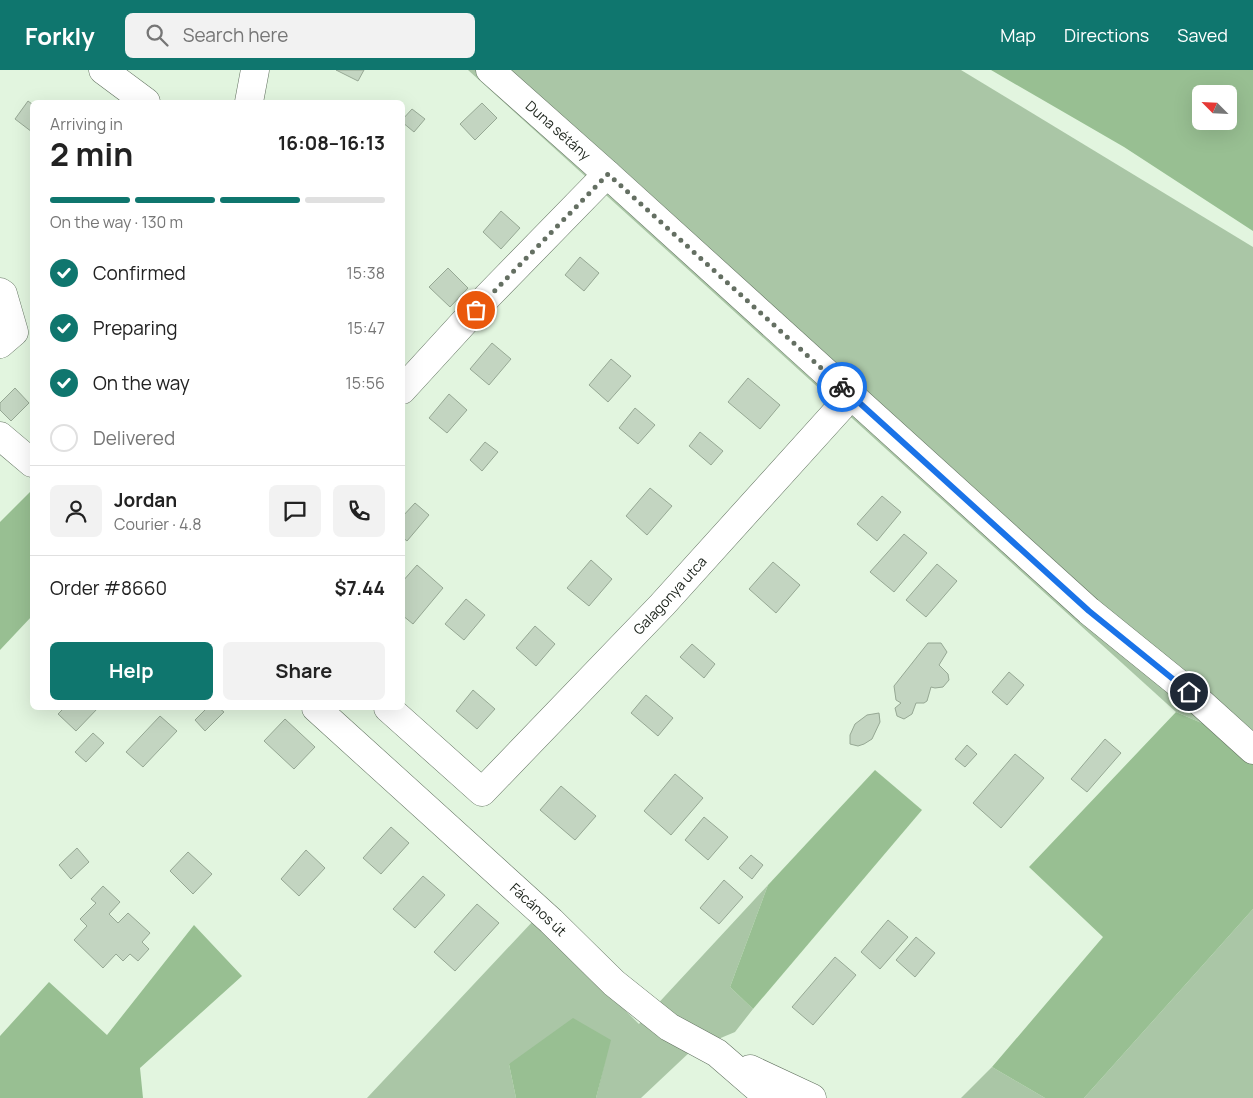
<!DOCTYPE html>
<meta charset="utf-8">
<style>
body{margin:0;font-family:Manrope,sans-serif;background:#f2f2f2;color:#222;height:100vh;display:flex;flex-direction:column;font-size:19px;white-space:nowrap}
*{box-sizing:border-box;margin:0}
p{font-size:16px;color:#767676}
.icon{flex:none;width:28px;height:28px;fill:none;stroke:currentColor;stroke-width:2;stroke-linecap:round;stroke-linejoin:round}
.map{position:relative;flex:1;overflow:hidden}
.side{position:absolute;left:30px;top:30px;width:375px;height:610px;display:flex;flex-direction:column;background:#fff;border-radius:8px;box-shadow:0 5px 20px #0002}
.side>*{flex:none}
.needle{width:32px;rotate:294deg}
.buttons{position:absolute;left:1192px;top:15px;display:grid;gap:10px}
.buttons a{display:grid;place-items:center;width:45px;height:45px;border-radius:8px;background:#fff;box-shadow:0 5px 20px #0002;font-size:25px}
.pin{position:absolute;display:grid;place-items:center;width:42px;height:42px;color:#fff;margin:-21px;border:2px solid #fff;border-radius:50%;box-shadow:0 1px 5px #0007}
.courier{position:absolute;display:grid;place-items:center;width:50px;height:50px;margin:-25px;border:4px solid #1a73e8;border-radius:50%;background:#fff;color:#222;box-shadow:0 1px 6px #0007}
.head em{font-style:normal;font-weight:700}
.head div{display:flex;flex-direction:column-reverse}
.head{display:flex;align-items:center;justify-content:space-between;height:85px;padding:0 20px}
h1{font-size:32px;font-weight:700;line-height:38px}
.bar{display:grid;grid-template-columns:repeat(4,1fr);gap:8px 5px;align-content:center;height:60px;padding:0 20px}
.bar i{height:6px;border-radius:4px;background:#e0e0e0}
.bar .on{background:#0f766e}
.bar p{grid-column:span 4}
.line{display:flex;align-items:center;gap:12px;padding:0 20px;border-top:1px solid #e0e0e0}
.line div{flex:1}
.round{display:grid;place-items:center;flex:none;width:52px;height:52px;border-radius:8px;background:#f2f2f2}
ol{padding:0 20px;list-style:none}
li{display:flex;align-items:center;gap:15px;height:55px}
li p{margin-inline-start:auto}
li .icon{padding:5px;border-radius:50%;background:#0f766e;color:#fff;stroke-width:4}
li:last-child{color:#767676}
li i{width:28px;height:28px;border:2px solid #e0e0e0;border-radius:50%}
.primary-button{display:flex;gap:10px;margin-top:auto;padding:10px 20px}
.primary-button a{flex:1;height:58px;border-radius:8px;background:#0f766e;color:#fff;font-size:20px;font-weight:700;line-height:58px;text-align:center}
.primary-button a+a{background:#f2f2f2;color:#222}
header{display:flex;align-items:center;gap:30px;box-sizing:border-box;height:70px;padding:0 25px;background:#0f766e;color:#fff}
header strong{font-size:24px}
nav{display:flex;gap:28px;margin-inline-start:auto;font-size:18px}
.search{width:350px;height:45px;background:#f2f2f2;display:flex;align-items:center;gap:12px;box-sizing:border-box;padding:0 18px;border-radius:8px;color:#767676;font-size:19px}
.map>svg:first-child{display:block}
.green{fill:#aac6a6}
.forest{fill:#98bf92;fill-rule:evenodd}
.building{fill:#c3d5c1;stroke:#96a894}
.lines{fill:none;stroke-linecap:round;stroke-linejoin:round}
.minor-casing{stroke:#627260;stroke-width:29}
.minor{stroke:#fff;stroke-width:28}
.done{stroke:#646f62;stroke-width:5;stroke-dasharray:0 9}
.route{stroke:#1a73e8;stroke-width:6}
.labels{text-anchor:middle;stroke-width:4;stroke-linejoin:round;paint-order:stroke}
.street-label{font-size:14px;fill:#20271f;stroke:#fff}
</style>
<header>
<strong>Forkly</strong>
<div class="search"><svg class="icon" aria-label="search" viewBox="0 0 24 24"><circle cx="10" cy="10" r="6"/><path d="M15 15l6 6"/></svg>Search here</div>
<nav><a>Map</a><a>Directions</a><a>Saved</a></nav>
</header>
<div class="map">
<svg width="1253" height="1028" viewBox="0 0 1253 1028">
<rect width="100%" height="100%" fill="#e2f5df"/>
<g class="green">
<path d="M 468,0 L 961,0 L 1253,177 L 1253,675 L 1176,642 Z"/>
<path d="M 768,815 L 730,917 L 753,939 L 735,962 L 692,980 L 641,1028 L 596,1028 L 610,970 L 509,994 L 516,1028 L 367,1028 L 534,850 L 639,954 Z"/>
<path d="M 1253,839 L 1253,1028 L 1084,1028 Z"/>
<path d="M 992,997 L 1045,1028 L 961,1028 Z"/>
</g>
<g class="forest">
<path d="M 991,0 L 1253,0 L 1253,161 L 1124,77 ZM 1201,24 L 1229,24 L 1229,51 L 1201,51 Z"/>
<path d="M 32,420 L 32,546 L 0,580 L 0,452 Z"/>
<path d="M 1176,642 L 1253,675 L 1253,839 L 1084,1028 L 1045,1028 L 992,997 L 1103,867 L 1029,797 Z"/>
<path d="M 875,700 L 922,740 L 753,939 L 730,917 L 768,815 Z"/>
<path d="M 194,855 L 242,906 L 140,998 L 143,1028 L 0,1028 L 0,966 L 49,912 L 107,965 Z"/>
<path d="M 573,948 L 611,970 L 596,1028 L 516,1028 L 509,994 Z"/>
</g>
<g class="building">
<path d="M 336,0 L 364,0 L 358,11 Z"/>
<path d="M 28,31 L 32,34 L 32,62 L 15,49 Z"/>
<path d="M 482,33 L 497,48 L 475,70 L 460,54 Z"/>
<path d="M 412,39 L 425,49 L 414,62 L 402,52 L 402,50 Z"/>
<path d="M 501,141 L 520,158 L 501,179 L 483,162 Z"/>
<path d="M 580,187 L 599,203 L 584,221 L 565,205 Z"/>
<path d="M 448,198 L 468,218 L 450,237 L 429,217 Z"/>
<path d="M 492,273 L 511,289 L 489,315 L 470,299 Z"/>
<path d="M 611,289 L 631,306 L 608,332 L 589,315 Z"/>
<path d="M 748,308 L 780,335 L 760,359 L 728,332 Z"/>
<path d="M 15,318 L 29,333 L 11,351 L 0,340 L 0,333 Z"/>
<path d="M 449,324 L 467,340 L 447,363 L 429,348 Z"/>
<path d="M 635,338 L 655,355 L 638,374 L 619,358 Z"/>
<path d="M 700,362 L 723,381 L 711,395 L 689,376 Z"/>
<path d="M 485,372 L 498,382 L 482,401 L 470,390 Z"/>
<path d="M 650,418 L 672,436 L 647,465 L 626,446 Z"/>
<path d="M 882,426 L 901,442 L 877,471 L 857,454 Z"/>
<path d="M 415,433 L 429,445 L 407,471 L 402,467 L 402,447 Z"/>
<path d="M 904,464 L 927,483 L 894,522 L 870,502 Z"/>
<path d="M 591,490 L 612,509 L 589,536 L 567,518 Z"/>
<path d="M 773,492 L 800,515 L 776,543 L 749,519 Z"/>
<path d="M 937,494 L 957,511 L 926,547 L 906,530 Z"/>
<path d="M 417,495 L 443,518 L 413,554 L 402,545 L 402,512 Z"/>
<path d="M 466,529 L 485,545 L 464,570 L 445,554 Z"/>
<path d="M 535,556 L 555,574 L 536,596 L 516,578 Z"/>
<path d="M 928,573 L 941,573 L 947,582 L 939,595 L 948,604 L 949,610 L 943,617 L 935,618 L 931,617 L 927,631 L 924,633 L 916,633 L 912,644 L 904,649 L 897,646 L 895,638 L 901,633 L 896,630 L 894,616 Z"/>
<path d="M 692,574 L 715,594 L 704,608 L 680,587 Z"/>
<path d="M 1009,602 L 1024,615 L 1007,635 L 992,622 Z"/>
<path d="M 473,620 L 495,639 L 477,659 L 456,641 Z"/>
<path d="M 646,625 L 673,648 L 658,666 L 631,643 Z"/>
<path d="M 64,638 L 98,638 L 76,661 L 58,644 Z"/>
<path d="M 207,638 L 219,638 L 224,642 L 205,661 L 195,650 Z"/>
<path d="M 879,643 L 880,652 L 872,669 L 864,674 L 858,676 L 850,674 L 850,665 L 855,654 L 867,645 Z"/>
<path d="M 160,646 L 177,661 L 143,697 L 126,682 Z"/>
<path d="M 285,649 L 315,677 L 294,699 L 264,671 Z"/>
<path d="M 93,663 L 104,673 L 86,692 L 75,682 Z"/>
<path d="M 1105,669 L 1121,683 L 1087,722 L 1071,709 Z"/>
<path d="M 967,675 L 977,684 L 965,697 L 955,689 Z"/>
<path d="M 1015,684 L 1044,708 L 1001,758 L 973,733 Z"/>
<path d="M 675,704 L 703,728 L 671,765 L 644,741 Z"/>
<path d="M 561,716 L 596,746 L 575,770 L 540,740 Z"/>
<path d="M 704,747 L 728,767 L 708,790 L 685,770 Z"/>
<path d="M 391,757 L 409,773 L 381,804 L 363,788 Z"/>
<path d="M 77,778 L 89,792 L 71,809 L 59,795 Z"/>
<path d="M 306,780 L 325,798 L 299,826 L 281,809 Z"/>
<path d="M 188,782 L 212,804 L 193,824 L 170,801 Z"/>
<path d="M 751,785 L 763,795 L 752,809 L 739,798 Z"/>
<path d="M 423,806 L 445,825 L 415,858 L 393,839 Z"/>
<path d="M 724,810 L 743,827 L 719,854 L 700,838 Z"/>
<path d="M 103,816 L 120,832 L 109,844 L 118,853 L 128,843 L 150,863 L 142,872 L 149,879 L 138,891 L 130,884 L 123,891 L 116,884 L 103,898 L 74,870 L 87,856 L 80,849 L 96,833 L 91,829 Z"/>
<path d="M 477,834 L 499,853 L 455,901 L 434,882 Z"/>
<path d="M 888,850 L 908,867 L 880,899 L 861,882 Z"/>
<path d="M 916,867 L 935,883 L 915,907 L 896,890 Z"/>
<path d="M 835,887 L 856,905 L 813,955 L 792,937 Z"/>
</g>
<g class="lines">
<g class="minor-casing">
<g id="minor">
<path d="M 103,0 L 146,32"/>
<path id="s1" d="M 490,0 L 607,104 L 1089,541 L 1189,622 L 1253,680"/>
<path d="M 249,32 L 255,0"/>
<path d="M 0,222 L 3,224 L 14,262 L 0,274"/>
<path d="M 402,320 L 488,226 L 607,104"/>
<path d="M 0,366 L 32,393"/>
<path id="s2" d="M 316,638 L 551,851 L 614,913 L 669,957 L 717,983 L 769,1028"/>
<path id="s3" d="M 388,638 L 482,722 L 662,535 L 840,338 L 850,324"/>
<path d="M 750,999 L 812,1028"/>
</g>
</g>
<use href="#minor" class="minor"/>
</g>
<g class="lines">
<path class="done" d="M 476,240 L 608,104 L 842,317"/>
<path class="route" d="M 842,317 L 1089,541 L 1189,622"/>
</g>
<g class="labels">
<g class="street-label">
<text dy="5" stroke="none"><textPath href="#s1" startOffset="91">Duna sétány</textPath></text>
<text dy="5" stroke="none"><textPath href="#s3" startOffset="398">Galagonya utca</textPath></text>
<text dy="5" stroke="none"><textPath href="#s2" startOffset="300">Fácános út</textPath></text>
</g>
</g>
</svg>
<div class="buttons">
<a><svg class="needle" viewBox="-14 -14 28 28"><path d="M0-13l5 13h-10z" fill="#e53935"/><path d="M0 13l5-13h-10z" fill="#767676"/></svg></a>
</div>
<div class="pin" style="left:476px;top:240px;background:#ea580c"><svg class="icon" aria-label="bag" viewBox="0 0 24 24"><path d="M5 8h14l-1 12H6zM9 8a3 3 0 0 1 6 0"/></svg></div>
<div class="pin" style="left:1189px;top:622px;background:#1f2937"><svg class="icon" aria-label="home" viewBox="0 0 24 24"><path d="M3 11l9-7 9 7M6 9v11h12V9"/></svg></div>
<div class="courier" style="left:842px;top:317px"><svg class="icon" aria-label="bike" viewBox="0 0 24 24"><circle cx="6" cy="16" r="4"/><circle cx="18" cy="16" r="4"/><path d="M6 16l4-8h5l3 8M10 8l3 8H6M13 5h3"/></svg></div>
<section class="side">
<div class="head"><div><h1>2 min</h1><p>Arriving in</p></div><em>16:08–16:13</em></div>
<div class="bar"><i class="on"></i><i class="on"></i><i class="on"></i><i></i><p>On the way · 130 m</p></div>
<ol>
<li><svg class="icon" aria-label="check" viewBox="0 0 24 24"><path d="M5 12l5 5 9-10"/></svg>Confirmed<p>15:38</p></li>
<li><svg class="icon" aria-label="check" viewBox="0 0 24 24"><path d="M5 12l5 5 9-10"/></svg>Preparing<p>15:47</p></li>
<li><svg class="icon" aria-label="check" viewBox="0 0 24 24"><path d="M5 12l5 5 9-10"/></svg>On the way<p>15:56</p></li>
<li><i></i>Delivered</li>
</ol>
<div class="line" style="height:90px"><a class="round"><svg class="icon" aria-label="person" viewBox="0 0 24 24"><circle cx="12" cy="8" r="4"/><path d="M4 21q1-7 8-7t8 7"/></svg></a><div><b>Jordan</b><p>Courier · 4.8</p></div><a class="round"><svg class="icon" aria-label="chat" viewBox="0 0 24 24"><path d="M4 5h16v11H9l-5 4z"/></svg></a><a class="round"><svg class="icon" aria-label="phone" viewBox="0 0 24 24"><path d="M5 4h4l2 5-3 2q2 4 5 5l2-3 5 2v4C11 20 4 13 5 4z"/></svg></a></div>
<div class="line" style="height:65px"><div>Order #8660</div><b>$7.44</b></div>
<div class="primary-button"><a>Help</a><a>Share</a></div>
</section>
</div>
